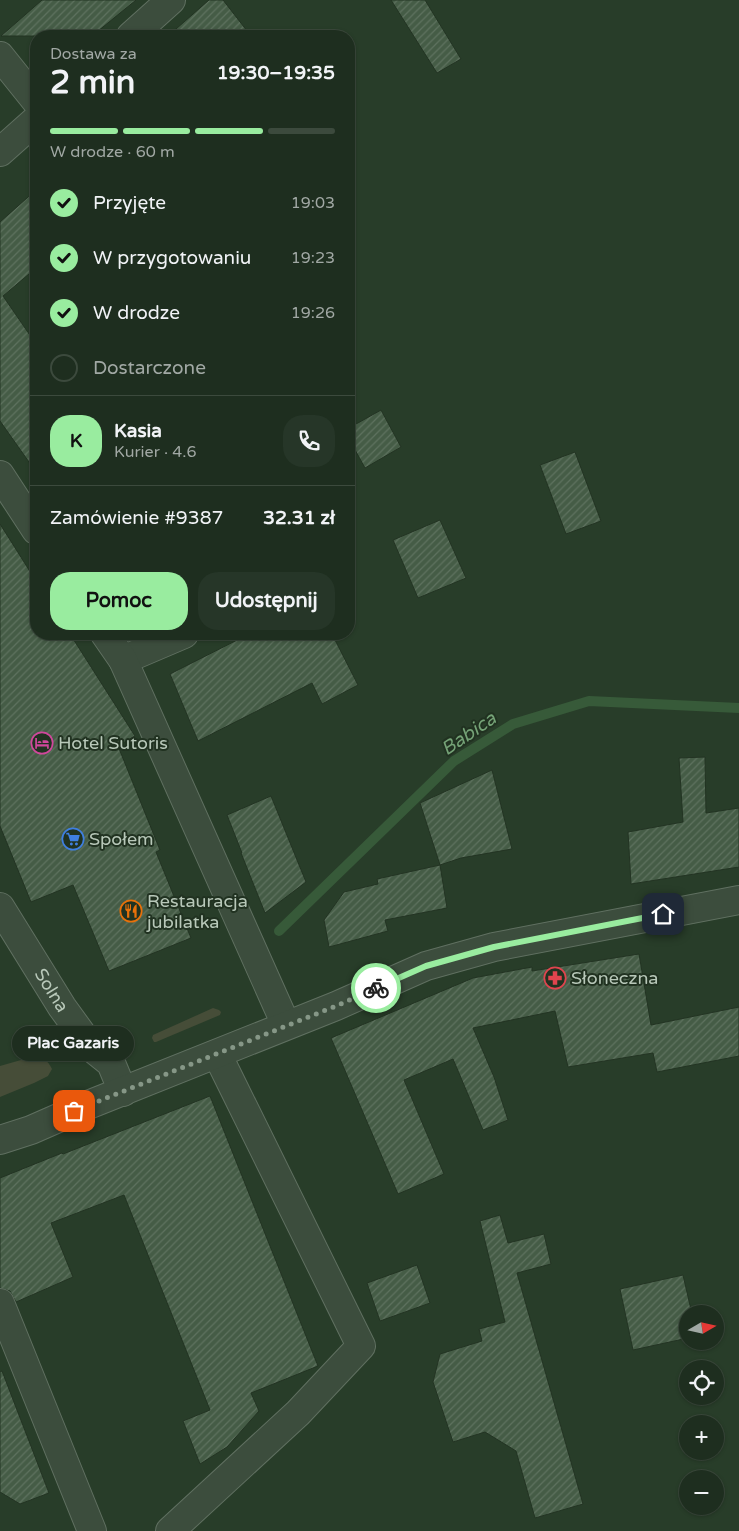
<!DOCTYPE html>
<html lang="pl">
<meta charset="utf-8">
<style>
body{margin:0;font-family:"Varela Round",sans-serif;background:#263628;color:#f1f3f6;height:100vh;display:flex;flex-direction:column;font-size:19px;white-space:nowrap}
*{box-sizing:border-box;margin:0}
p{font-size:16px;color:#a1a8a4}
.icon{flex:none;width:28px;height:28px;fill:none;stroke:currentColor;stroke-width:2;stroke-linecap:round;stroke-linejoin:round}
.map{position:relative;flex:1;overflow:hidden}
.panel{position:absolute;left:30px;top:30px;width:325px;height:610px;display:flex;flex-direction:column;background:#1e2e1f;border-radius:20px;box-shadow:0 1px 4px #0004,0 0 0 1px #3c4a3d}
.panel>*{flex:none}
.needle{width:32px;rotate:81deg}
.buttons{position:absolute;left:679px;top:1305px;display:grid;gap:10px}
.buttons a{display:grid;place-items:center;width:45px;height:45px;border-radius:50%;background:#1e2e1f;box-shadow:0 1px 4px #0004,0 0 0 1px #3c4a3d;font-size:25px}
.pin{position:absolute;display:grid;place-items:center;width:42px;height:42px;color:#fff;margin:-21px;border-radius:10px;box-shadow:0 2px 8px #0006}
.courier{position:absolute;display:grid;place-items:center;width:50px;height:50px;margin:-25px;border:4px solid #99ec9f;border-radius:50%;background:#fff;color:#222;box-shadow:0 1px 6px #0007}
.bubble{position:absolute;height:35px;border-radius:18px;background:#1e2e1f;box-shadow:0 1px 4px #0004,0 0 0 1px #3c4a3d;font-size:16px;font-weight:700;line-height:35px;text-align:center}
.headline em{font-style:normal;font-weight:700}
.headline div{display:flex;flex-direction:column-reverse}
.headline{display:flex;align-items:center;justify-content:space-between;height:85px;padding:0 20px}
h1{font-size:32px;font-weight:700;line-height:38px}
.bar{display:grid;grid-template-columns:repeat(4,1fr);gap:8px 5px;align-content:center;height:60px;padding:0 20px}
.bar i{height:6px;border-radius:4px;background:#3c4a3d}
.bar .selected{background:#99ec9f}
.bar p{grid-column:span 4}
.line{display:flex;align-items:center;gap:12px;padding:0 20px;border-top:1px solid #3c4a3d}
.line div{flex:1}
.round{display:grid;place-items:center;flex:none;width:52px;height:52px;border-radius:20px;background:#263628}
ol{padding:0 20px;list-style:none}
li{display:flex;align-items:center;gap:15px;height:55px}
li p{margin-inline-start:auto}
li .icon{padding:5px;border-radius:50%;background:#99ec9f;color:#111;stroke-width:4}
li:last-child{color:#a1a8a4}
li i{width:28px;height:28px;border:2px solid #3c4a3d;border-radius:50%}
.action{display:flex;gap:10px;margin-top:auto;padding:10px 20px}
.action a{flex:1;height:58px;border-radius:20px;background:#99ec9f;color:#111;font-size:20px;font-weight:700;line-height:58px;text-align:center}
.action a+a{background:#263628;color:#f1f3f6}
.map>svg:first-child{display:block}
.green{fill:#464d38}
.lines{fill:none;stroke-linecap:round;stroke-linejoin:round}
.stream{stroke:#375a39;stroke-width:10}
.building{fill:url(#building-hatch);stroke:#233423}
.minor-casing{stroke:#607061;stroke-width:30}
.tertiary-casing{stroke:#607061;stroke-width:30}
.minor{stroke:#3c4d3d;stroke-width:28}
.tertiary{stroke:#3c4d3d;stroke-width:28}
.done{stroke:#869787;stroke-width:5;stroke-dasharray:0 9}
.route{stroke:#99ec9f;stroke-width:6}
.labels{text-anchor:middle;stroke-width:4;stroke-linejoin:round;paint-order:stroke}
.poi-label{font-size:18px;fill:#b8c8b9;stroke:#213221;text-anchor:start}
.street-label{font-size:18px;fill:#b8c8b9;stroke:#213221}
.water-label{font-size:19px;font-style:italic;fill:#75a377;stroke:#213221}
</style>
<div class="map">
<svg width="739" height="1531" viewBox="0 0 739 1531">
<defs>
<pattern id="building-hatch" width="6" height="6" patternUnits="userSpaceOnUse" patternTransform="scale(1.25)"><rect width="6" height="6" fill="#455c46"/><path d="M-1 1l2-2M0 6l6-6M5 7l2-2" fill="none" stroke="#5e725f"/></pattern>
</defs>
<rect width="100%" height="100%" fill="#283d29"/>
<g class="green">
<path d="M 213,1008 L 219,1010 L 221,1012 L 220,1015 L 156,1042 L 154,1042 L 152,1038 L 153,1035 Z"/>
<path d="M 28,1058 C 40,1057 46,1057 52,1069 L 48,1076 L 34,1083 L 0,1097 L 0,1066 Z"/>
</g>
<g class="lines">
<path class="stream" d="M 279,931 L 454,761 L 513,724 L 589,701 L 739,708"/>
</g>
<g class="building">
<path d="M 42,0 L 136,0 L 92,36 L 1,36 Z"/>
<path d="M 209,0 L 223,0 L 251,36 L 168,36 Z"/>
<path d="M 391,0 L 425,0 L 461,59 L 437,73 Z"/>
<path d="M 36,190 L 36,268 L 3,296 L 36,344 L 36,472 L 0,421 L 0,222 Z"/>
<path d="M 381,410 L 401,447 L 365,468 L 349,439 L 349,428 Z"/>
<path d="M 575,452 L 601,521 L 566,534 L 540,465 Z"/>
<path d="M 440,520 L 466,578 L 418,598 L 393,540 Z"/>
<path d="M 0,524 L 36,581 L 36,634 L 70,634 L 135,736 L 118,746 L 160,850 L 156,852 L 191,938 L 109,971 L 73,885 L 31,902 L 0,826 Z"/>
<path d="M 249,634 L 332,634 L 358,685 L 322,704 L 312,683 L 198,741 L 170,674 Z"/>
<path d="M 705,757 L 706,813 L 739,808 L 739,867 L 631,884 L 628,832 L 683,822 L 679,758 Z"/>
<path d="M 492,770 L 512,849 L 461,858 L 440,865 L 420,803 Z"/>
<path d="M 271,796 L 306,882 L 265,913 L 241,853 L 242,853 L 227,815 Z"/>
<path d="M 440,865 L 447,908 L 385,920 L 388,931 L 329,947 L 324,920 L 344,892 L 378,884 L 377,879 Z"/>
<path d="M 639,954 L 651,1025 L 739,1007 L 739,1056 L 657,1072 L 653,1053 L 568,1067 L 555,1011 L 473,1028 L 494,1077 L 508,1120 L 483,1130 L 453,1059 L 404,1080 L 444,1174 L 398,1194 L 331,1038 L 473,978 L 532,967 L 532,971 Z"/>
<path d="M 210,1096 L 318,1366 L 251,1393 L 259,1411 L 227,1447 L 200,1464 L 183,1421 L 210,1410 L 124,1195 L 51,1223 L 73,1277 L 16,1302 L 10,1291 L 0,1288 L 0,1178 L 62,1153 L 63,1154 Z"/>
<path d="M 500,1215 L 508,1243 L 544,1234 L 551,1264 L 517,1273 L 583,1504 L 535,1518 L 516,1451 L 485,1432 L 453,1442 L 433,1382 L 440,1354 L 482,1341 L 479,1329 L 505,1322 L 480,1221 Z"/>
<path d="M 417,1265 L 430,1303 L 380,1321 L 367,1283 Z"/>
<path d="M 683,1275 L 692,1314 L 688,1314 L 688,1338 L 633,1350 L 620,1289 Z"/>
<path d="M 2,1371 L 49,1493 L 20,1504 L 0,1492 L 0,1372 Z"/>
</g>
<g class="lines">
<g class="minor-casing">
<g id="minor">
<path d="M 131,36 L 171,0"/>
<path d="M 0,56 L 36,101"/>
<path d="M 0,152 L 36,120"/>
<path d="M 123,660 L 184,634"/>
<path id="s1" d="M 0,907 L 62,1007 L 91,1047 L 111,1063 L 123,1092"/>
<path d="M 0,1303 L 92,1531"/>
<path d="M 170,1531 L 298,1413 L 361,1346 L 217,1054"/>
</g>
</g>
<g class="tertiary-casing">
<g id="tertiary">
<path d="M 0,475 L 36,530"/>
<path d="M 105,634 L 123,660 L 286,1025"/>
<path d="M 0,1140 L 31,1130 L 88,1105 L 336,1006 L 426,966 L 494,947 L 739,900"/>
</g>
</g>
<use href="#minor" class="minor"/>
<use href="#tertiary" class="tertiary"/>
</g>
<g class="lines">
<path class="done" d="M 74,1111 L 336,1006 L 376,988"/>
<path class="route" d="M 376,988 L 426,966 L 494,947 L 663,914"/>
</g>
<defs>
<g id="hotel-ring" transform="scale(1.125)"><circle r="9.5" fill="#213221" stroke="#d1479c" stroke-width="1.5"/><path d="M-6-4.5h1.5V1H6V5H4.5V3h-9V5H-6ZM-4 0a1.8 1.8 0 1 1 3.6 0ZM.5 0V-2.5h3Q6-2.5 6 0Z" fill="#d1479c"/></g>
<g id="supermarket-ring" transform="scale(1.125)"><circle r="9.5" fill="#213221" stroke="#3f7fe0" stroke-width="1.5"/><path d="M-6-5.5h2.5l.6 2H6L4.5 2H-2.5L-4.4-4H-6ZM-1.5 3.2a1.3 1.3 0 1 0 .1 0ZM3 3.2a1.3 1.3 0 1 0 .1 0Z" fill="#3f7fe0"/></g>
<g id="restaurant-ring" transform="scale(1.125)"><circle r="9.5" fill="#213221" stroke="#e8710a" stroke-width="1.5"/><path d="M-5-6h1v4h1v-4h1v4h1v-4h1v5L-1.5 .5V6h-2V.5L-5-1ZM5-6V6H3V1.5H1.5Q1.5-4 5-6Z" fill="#e8710a"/></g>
<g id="pharmacy-ring" transform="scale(1.125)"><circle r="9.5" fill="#213221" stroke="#e0444e" stroke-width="1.5"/><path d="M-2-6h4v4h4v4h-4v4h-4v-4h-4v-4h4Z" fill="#e0444e"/></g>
</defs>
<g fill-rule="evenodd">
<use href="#hotel-ring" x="42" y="743"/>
<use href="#supermarket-ring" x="73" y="839"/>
<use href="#restaurant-ring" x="131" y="911"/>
<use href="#pharmacy-ring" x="555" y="978"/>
</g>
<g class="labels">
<g class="poi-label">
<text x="58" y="749">Hotel Sutoris</text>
<text x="89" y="845">Społem</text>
<text x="147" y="907">Restauracja<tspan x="147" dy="21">jubilatka</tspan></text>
<text x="571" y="984">Słoneczna</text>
</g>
<g class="street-label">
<text dy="6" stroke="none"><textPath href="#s1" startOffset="98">Solna</textPath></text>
</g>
<g class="water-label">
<text transform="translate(468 733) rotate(-34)" y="7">Babica</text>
</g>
</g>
</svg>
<div class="buttons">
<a><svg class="needle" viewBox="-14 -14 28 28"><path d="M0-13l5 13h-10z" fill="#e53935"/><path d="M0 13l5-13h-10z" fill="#a1a8a4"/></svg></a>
<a><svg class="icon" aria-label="locate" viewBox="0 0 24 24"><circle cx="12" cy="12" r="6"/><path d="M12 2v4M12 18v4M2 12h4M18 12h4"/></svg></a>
<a>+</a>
<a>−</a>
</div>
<div class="pin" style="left:74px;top:1111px;background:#ea580c"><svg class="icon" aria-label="bag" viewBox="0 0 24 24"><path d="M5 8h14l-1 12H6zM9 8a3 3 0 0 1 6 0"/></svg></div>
<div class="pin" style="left:663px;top:914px;background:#1f2937"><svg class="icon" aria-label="home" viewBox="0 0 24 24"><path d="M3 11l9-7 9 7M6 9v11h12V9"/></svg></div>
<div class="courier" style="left:376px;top:988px"><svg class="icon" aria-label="bike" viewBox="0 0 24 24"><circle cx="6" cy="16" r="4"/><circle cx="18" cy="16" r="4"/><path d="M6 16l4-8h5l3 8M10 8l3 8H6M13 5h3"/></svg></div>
<div class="bubble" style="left:12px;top:1026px;width:122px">Plac Gazaris</div>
<section class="panel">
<div class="headline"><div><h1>2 min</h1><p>Dostawa za</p></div><em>19:30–19:35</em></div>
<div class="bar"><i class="selected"></i><i class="selected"></i><i class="selected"></i><i></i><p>W drodze · 60 m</p></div>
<ol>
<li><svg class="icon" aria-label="check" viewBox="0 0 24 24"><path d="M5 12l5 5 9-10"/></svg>Przyjęte<p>19:03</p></li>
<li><svg class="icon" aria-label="check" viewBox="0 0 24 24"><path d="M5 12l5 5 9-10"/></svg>W przygotowaniu<p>19:23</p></li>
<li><svg class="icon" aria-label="check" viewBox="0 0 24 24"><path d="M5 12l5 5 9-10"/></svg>W drodze<p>19:26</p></li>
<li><i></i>Dostarczone</li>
</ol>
<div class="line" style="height:90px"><b class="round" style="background:#99ec9f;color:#111">K</b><div><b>Kasia</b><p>Kurier · 4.6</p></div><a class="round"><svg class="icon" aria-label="phone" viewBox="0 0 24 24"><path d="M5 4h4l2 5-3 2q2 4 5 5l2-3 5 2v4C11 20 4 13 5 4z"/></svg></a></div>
<div class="line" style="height:65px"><div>Zamówienie #9387</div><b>32.31 zł</b></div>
<div class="action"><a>Pomoc</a><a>Udostępnij</a></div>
</section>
</div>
